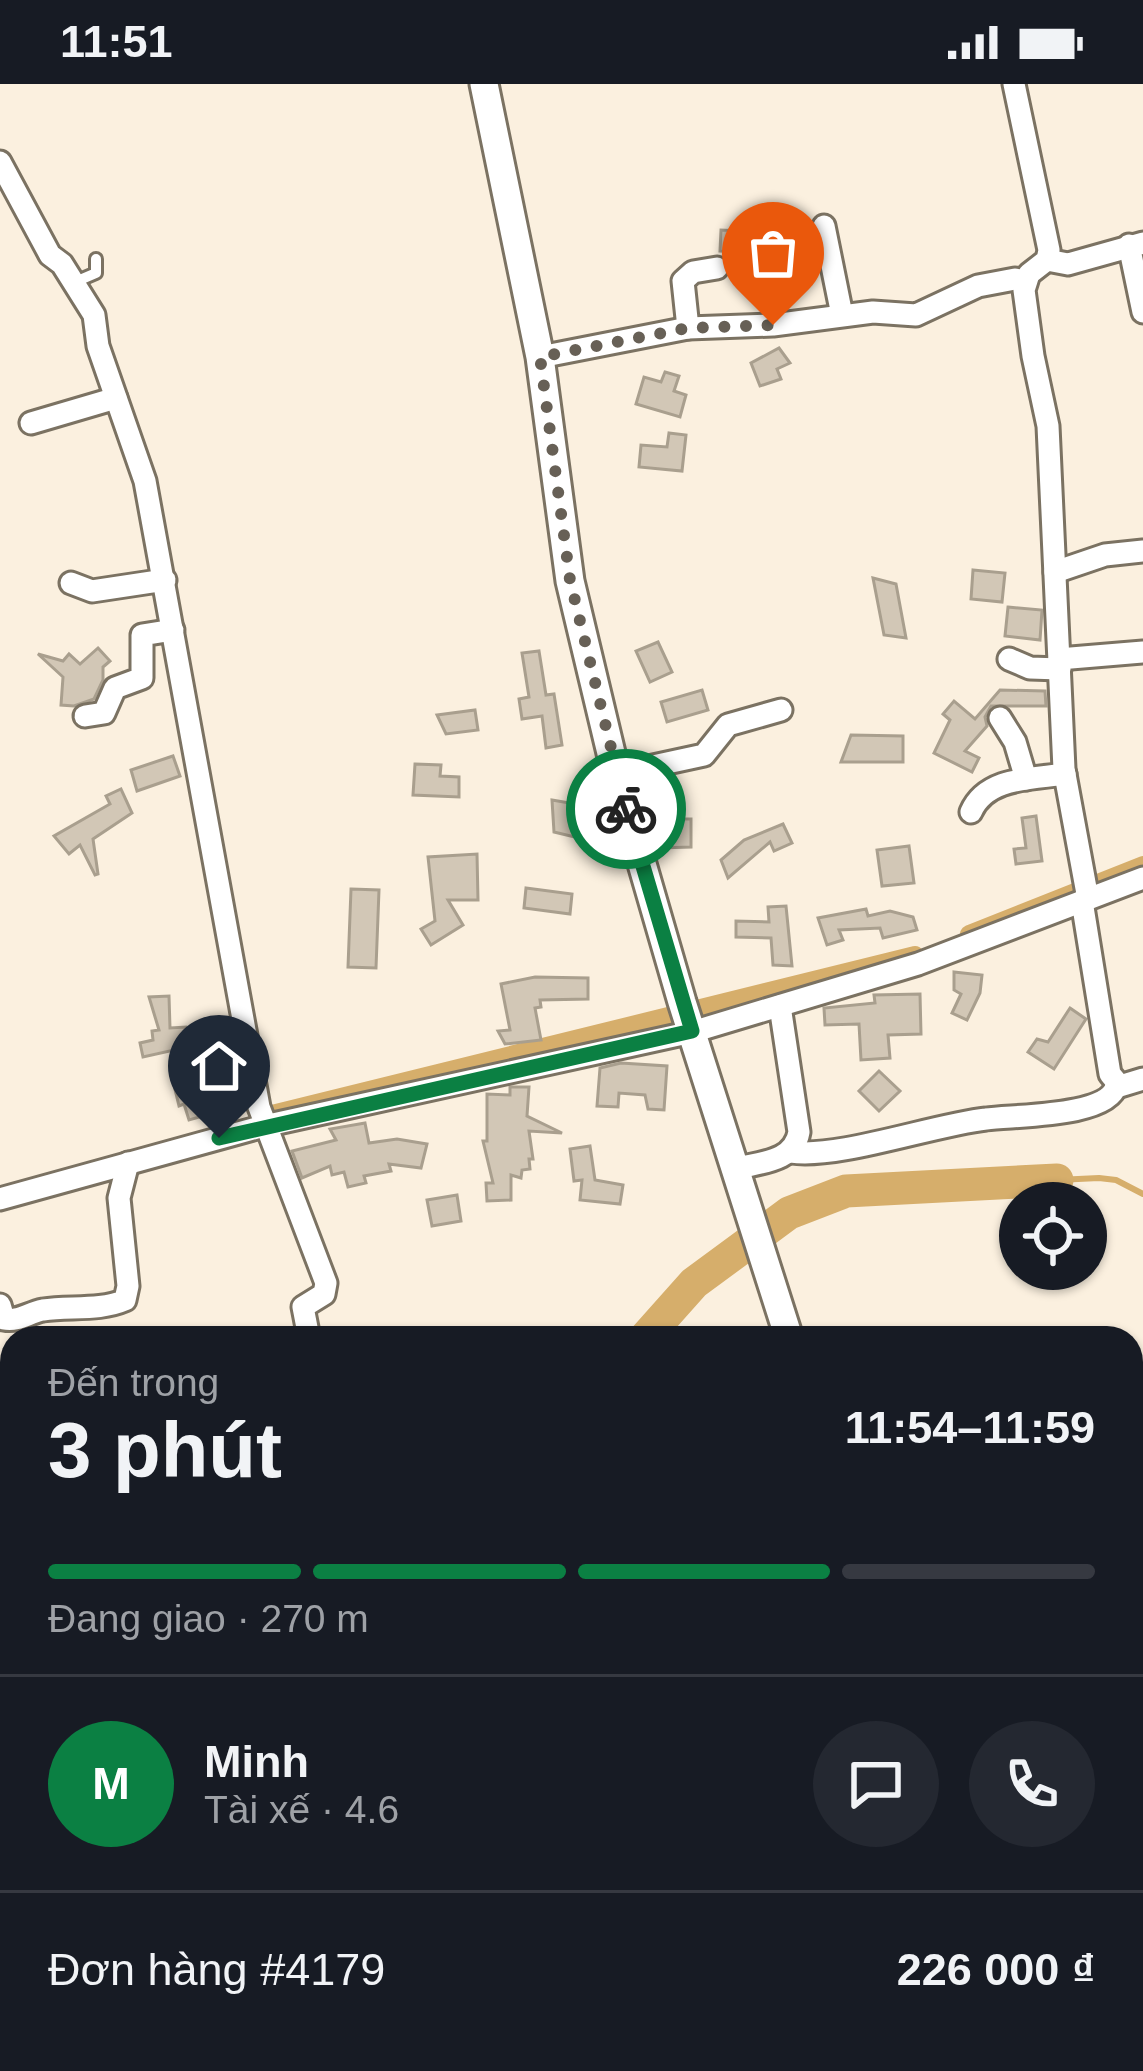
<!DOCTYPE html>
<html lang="vi">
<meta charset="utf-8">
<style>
body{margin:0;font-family:Helvetica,sans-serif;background:#242831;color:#f1f3f6;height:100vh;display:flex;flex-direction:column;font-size:45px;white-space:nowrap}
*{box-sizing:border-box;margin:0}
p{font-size:39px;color:#9ea1a6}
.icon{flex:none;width:66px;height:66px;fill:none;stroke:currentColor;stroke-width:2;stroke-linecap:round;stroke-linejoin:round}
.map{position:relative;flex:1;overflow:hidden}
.drawer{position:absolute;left:0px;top:1242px;width:1143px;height:747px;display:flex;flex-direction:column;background:#171b24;border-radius:36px 36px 0 0;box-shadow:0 3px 9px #0004}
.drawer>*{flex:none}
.controls{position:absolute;left:999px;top:1098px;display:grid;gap:24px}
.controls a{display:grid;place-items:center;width:108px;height:108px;border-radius:50%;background:#171b24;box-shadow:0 3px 9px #0004;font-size:60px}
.pin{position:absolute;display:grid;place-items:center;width:102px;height:102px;color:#fff;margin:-123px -51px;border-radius:50% 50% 50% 0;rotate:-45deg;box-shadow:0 0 12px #0007}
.pin .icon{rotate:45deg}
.courier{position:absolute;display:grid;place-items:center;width:120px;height:120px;margin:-60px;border:9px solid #0b8043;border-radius:50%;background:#fff;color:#222;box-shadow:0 3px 15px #0007}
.overview em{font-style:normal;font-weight:800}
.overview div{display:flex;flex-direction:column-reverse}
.overview{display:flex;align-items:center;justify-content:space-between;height:204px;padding:0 48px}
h1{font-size:78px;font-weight:800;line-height:90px}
.bar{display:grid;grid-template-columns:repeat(4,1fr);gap:18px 12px;align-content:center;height:144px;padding:0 48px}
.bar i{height:15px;border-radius:9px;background:#363941}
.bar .selected{background:#0b8043}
.bar p{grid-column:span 4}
.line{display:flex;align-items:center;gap:30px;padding:0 48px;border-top:3px solid #363941}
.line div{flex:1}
.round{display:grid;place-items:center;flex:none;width:126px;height:126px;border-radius:63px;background:#242831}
.status{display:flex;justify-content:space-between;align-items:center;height:84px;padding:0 60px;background:#171b24;direction:ltr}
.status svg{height:33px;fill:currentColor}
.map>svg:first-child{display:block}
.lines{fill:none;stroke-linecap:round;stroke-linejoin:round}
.stream{stroke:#d6ae6b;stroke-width:6}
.canal{stroke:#d6ae6b;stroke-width:18}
.river{stroke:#d6ae6b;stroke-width:33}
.building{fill:#d2c7b6;stroke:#a99f8e;stroke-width:3}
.lane-casing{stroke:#7b7262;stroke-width:16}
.street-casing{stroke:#7b7262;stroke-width:27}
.secondary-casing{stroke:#7b7262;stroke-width:33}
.lane{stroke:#fff;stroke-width:10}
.street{stroke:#fff;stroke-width:21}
.secondary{stroke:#fff;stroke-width:27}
.done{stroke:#676056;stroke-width:12;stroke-dasharray:0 21.6}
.route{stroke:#0b8043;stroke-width:15}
</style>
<div class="status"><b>11:51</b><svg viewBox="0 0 49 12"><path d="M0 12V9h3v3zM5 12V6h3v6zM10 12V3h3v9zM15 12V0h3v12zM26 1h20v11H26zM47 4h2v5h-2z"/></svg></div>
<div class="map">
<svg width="1143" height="1987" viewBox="0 0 1143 1987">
<rect width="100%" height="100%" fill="#fbf0df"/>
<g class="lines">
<path class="stream" d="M 1057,1096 L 1099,1094 L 1116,1096 L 1143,1110"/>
<g class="canal">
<path d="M 969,850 L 1143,781"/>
<path d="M 272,1030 L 915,871"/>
</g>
<g class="river">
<path d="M 645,1254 L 694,1199 L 789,1129 L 846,1107 L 1057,1096"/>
<path d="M 598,1987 L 599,1977"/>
</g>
</g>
<g class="building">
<path d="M 786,127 L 795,146 L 746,168 L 720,167 L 721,146 L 742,147 Z"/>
<path d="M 779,264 L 790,279 L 777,285 L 781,295 L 760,302 L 751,279 Z"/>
<path d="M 665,288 L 679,292 L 674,307 L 686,311 L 680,333 L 636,320 L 644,293 L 661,298 Z"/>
<path d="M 669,349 L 686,351 L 682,387 L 639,383 L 641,361 L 667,363 Z"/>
<path d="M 973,486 L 1005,489 L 1002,518 L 971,515 Z"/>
<path d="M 873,494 L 896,500 L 906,554 L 884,551 Z"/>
<path d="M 1008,523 L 1042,526 L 1040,556 L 1005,552 Z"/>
<path d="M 658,558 L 672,588 L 650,598 L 636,567 Z"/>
<path d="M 98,564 L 110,577 L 103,583 L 103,596 L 94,615 L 74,622 L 61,621 L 63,593 L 38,570 L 63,577 L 69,570 L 80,580 Z"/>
<path d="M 539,567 L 546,611 L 554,610 L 562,661 L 546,664 L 542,632 L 522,635 L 519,615 L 529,613 L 522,569 Z"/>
<path d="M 702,606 L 708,626 L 667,638 L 661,618 Z"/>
<path d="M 1000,606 L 1045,607 L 1046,622 L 991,622 L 985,633 L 987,642 L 965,667 L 979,674 L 972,688 L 934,669 L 950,636 L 943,630 L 954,617 L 975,635 Z"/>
<path d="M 475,626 L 478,646 L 446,650 L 437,631 Z"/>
<path d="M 851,651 L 903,652 L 903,678 L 841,678 Z"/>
<path d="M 173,672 L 180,692 L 137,707 L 131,686 Z"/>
<path d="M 415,680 L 441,681 L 440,692 L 459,693 L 459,713 L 413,711 Z"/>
<path d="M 121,705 L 132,729 L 93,755 L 98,790 L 95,791 L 80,761 L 69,770 L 54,752 L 110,720 L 106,712 Z"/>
<path d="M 552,716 L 593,723 L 595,739 L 613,743 L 608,761 L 554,748 Z"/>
<path d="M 1036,732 L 1042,777 L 1016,780 L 1014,765 L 1026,764 L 1022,734 Z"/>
<path d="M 659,735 L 691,735 L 691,763 L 659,764 Z"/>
<path d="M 783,740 L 792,759 L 774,767 L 770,758 L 728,794 L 721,776 L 744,756 Z"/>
<path d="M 909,762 L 914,799 L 882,802 L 877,766 Z"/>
<path d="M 477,770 L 478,816 L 448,816 L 463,841 L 431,861 L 421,845 L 435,837 L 428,773 Z"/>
<path d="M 526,804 L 572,810 L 570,830 L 524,824 Z"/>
<path d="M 351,805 L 379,806 L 376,884 L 348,883 Z"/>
<path d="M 786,822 L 792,882 L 773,881 L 771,854 L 736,853 L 736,837 L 769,838 L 768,823 Z"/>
<path d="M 866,825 L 868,832 L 890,827 L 913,833 L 917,846 L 883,854 L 880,844 L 839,846 L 843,856 L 827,861 L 818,834 Z"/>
<path d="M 954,888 L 982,891 L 980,909 L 967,936 L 952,929 L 961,910 L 954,906 Z"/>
<path d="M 535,893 L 588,894 L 588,915 L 540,916 L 541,923 L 535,924 L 541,956 L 505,960 L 498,947 L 510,946 L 501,900 Z"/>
<path d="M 920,910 L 921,950 L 888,951 L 890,974 L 861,976 L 859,940 L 825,941 L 824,924 L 875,919 L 874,911 Z"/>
<path d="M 169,912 L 170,944 L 186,943 L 193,992 L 200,1014 L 212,1010 L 217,1028 L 189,1036 L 184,1020 L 179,1022 L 173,997 L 177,996 L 174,966 L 143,973 L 140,959 L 153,956 L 152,947 L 159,946 L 149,913 Z"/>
<path d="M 1070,924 L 1086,935 L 1054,985 L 1028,968 L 1037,955 L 1048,958 Z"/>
<path d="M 621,979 L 667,982 L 664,1026 L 648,1025 L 645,1011 L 619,1009 L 618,1023 L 597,1022 L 600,984 Z"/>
<path d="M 879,987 L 900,1007 L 879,1027 L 859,1007 Z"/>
<path d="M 510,1003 L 529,1003 L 527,1032 L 562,1049 L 529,1047 L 533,1075 L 529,1075 L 530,1085 L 522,1086 L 521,1094 L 511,1091 L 511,1116 L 487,1117 L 486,1099 L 493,1099 L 483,1057 L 487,1057 L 487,1010 L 510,1011 Z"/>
<path d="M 365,1039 L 369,1059 L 397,1055 L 427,1060 L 421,1084 L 389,1080 L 391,1087 L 364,1092 L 366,1099 L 348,1103 L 344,1088 L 332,1091 L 330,1082 L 302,1094 L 292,1067 L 336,1056 L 330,1045 Z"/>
<path d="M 590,1062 L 595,1096 L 623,1101 L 620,1120 L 580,1116 L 582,1096 L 574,1097 L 570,1065 Z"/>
<path d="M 457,1111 L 461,1137 L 432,1142 L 427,1116 Z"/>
</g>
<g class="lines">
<g class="lane-casing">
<path id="lane" d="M 75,198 L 96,189 L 96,175"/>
</g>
<g class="street-casing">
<g id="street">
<path d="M 1014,0 L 1049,166 L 1047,176 L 1029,190 L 1024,206 L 1033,272 L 1048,342 L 1064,685 L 1088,815"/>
<path d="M 0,78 L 50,171 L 62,180 L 94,231 L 98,262 L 145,397 L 259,1023 L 326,1199 L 324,1210 L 303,1223 L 309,1254"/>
<path d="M 824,142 L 842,231"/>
<path d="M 1129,161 L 1143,228"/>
<path d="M 1047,176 L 1068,180 L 1143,159"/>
<path d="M 688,244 L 683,197 L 693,188 L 717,184"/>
<path d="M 540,273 L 688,244 L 773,241 L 873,228 L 916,231 L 978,202 L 1015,195 L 1025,197"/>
<path d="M 31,339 L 116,314"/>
<path d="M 1055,488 L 1105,471 L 1143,467"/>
<path d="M 71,499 L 92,507 L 165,496"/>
<path d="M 1009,575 L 1030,584 L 1060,585"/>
<path d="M 1059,575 L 1143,568"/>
<path d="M 85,632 L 104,629 L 115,604 L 142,594 L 142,551 L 173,546"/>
<path d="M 1000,634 L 1015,658 L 1026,695"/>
<path d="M 616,690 L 704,671 L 728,641 L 781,626"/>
<path d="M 971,728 C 986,693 1032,695 1065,690"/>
<path d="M 1082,817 L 1110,990 L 1120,1002 L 1143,995"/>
<path d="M 791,1068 C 838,1075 933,1041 986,1035 C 1015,1031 1108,1033 1116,1002"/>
<path d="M 738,1084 C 763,1078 794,1077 799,1048 L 780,922"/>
<path d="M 0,1115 L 264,1042 L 692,948 L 918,880 L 1143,794"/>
<path d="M 0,1221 L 4,1235 C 18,1238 28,1229 43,1226 C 70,1222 100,1227 125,1216 L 128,1202 L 119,1114 L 128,1079"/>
</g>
</g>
<g class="secondary-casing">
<g id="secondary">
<path d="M 484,0 L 540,273 L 570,497 L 616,690 L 682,918 L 789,1254"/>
<path d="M 812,1987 L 813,1977"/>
</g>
</g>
<use href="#lane" class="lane"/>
<use href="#street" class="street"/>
<use href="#secondary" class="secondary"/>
</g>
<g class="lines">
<path class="done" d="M 626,725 L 570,496 L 540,273 L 688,244 L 773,241"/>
<path class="route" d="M 219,1054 L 692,947 L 626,725"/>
</g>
</svg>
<div class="controls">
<a><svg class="icon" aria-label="locate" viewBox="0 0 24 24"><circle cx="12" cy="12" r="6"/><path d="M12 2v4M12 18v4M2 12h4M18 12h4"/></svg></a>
</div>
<div class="pin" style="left:773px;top:241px;background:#ea580c"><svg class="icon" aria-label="bag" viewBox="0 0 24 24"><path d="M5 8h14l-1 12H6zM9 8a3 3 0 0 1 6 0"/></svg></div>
<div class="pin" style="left:219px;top:1054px;background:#1f2937"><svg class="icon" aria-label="home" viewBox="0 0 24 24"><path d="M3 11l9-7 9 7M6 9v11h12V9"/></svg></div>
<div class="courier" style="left:626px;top:725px"><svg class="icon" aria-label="bike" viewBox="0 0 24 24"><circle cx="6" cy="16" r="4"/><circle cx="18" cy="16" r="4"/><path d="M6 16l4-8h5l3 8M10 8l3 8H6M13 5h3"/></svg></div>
<section class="drawer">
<div class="overview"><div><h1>3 phút</h1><p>Đến trong</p></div><em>11:54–11:59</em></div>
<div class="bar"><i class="selected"></i><i class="selected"></i><i class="selected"></i><i></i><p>Đang giao · 270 m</p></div>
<div class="line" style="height:216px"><b class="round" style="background:#0b8043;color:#fff">M</b><div><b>Minh</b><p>Tài xế · 4.6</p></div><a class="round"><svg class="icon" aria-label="chat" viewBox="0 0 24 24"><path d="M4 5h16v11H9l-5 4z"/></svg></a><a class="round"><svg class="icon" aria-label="phone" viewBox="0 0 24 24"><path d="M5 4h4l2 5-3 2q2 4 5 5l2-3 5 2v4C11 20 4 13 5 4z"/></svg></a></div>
<div class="line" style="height:156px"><div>Đơn hàng #4179</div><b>226 000 ₫</b></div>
</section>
</div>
